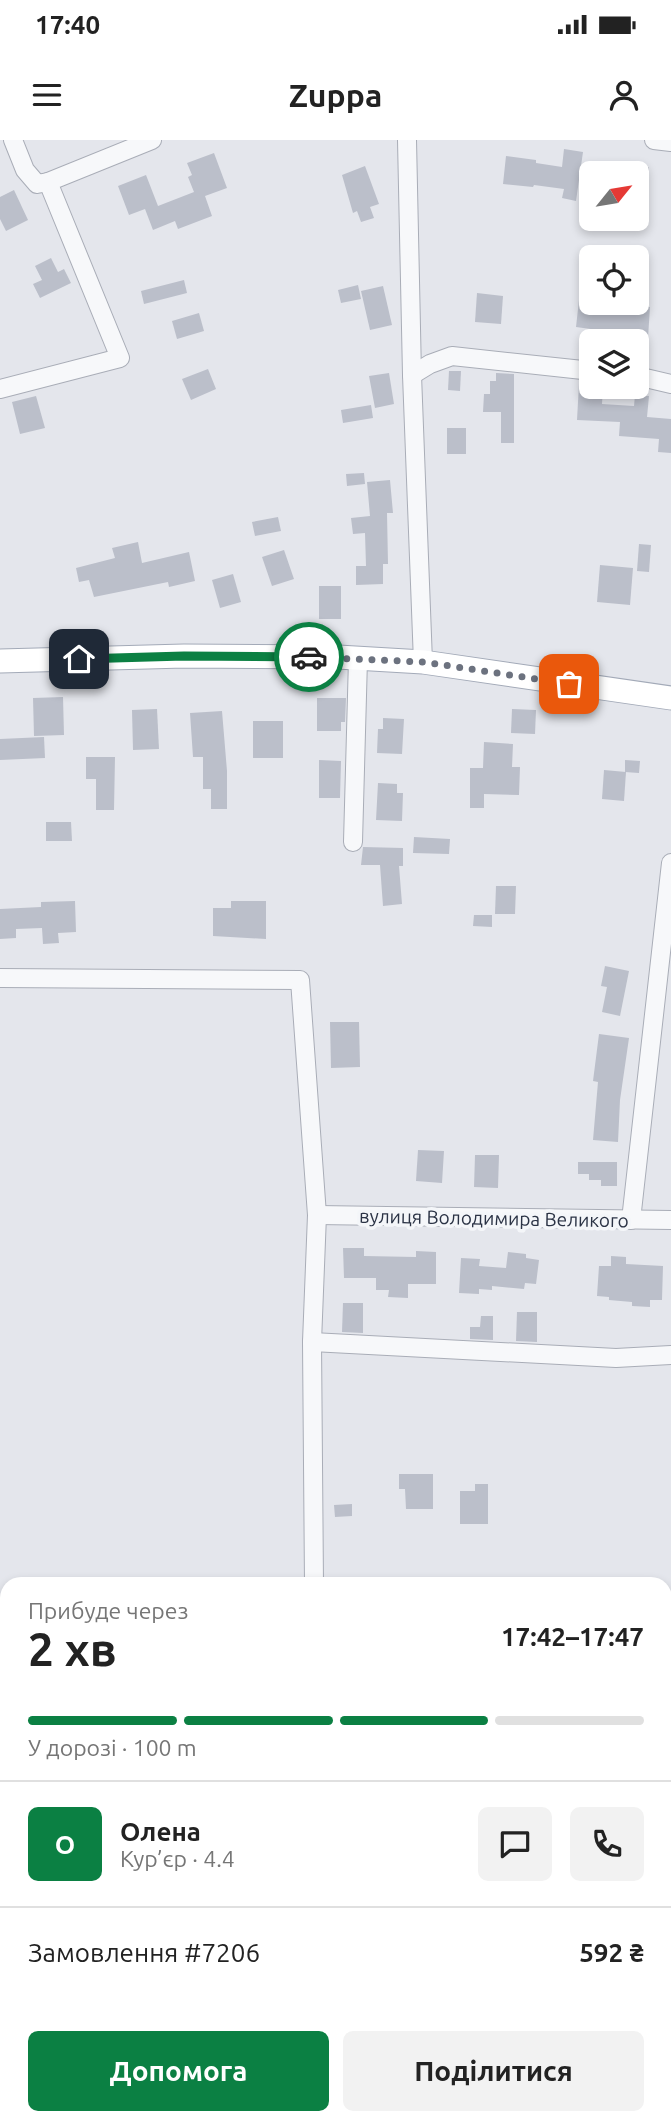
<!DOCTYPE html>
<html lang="uk">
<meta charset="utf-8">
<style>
body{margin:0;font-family:Ubuntu,sans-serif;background:#f2f2f2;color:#222;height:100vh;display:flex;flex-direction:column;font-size:26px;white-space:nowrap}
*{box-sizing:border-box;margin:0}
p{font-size:23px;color:#767676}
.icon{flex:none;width:38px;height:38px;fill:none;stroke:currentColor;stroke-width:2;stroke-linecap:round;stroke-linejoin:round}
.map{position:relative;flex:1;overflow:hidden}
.panel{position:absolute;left:0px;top:1437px;width:672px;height:548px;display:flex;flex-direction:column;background:#fff;border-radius:21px 21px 0 0;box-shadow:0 4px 10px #0003}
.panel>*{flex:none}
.needle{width:46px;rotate:60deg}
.fabs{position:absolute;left:579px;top:21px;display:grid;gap:14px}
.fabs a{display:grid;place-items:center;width:70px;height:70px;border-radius:10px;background:#fff;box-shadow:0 4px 10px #0003;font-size:35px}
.pin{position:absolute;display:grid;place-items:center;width:60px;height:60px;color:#fff;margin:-30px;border-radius:14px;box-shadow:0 4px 10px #0006}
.courier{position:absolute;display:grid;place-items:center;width:70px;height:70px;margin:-35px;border:5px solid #0b8043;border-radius:50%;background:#fff;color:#222;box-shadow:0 2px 9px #0007}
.headline em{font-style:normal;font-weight:600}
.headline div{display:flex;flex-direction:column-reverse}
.headline{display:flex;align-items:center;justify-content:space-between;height:119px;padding:0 28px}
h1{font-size:46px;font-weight:600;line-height:52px}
.bar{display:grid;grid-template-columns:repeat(4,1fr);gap:10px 7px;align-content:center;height:84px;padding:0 28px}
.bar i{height:9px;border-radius:5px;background:#e0e0e0}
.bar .current{background:#0b8043}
.bar p{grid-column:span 4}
.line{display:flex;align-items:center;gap:18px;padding:0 28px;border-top:2px solid #e0e0e0}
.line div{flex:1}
.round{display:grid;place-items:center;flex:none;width:74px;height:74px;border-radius:10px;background:#f2f2f2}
.action{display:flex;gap:14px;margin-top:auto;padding:14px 28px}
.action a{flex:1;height:80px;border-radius:10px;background:#0b8043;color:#fff;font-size:28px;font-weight:600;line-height:80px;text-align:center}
.action a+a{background:#f2f2f2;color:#222}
.status{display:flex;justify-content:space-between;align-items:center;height:49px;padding:0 35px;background:#fff;direction:ltr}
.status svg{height:19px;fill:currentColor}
header{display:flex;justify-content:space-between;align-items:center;height:91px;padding:0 28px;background:#fff;font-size:32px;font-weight:600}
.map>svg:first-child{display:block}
.building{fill:#bbbfca}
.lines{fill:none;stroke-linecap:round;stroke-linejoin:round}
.minor-casing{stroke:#a9adb7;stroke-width:20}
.major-casing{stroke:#a3aab8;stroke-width:25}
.path{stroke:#bec1c7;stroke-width:2.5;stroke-dasharray:5 5;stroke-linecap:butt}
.minor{stroke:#f7f8fa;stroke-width:18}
.major{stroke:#fff;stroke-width:23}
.done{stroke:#6c727f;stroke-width:7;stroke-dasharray:0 12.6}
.route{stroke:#0b8043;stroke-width:9}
.labels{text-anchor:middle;stroke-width:7;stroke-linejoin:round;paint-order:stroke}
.street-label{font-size:19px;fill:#2b3345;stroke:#f4f6f9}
</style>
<div class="status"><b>17:40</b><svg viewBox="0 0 49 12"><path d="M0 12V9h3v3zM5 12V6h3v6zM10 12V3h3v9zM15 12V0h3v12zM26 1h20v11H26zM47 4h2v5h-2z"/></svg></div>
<header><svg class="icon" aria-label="menu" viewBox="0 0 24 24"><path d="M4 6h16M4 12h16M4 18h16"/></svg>Zuppa<svg class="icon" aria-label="person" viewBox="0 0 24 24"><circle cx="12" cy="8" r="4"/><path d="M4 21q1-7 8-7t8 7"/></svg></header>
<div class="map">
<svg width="671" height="1984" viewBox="0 0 671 1984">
<rect width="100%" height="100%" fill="#e4e6ec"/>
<g class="building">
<path d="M 564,9 L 583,12 L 576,61 L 562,58 L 564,49 L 534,45 L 533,47 L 503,44 L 506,16 L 536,20 L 536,23 L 562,27 Z"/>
<path d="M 214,13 L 227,48 L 205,56 L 212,76 L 178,89 L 175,81 L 153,90 L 145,69 L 129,75 L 118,46 L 146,35 L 158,66 L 194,52 L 188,37 L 192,35 L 187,23 Z"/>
<path d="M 365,26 L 379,64 L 370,67 L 374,78 L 361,82 L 357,71 L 353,73 L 342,35 Z"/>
<path d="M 637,27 L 649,27 L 648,57 L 637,56 Z"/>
<path d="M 14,50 L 28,80 L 6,91 L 0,79 L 0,57 Z"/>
<path d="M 51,118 L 58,132 L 64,129 L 71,143 L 40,158 L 33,144 L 42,140 L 35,126 Z"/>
<path d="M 184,140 L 187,153 L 144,164 L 141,151 Z"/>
<path d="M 358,145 L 361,159 L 341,163 L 338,150 Z"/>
<path d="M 383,146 L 392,185 L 370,190 L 361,151 Z"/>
<path d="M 477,153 L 503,156 L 501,184 L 475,182 Z"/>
<path d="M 579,160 L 650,167 L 648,198 L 597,197 L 598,190 L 576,187 Z"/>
<path d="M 199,173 L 204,191 L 177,199 L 172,181 Z"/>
<path d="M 208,229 L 216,249 L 191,260 L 182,239 Z"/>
<path d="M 449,231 L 461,231 L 460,251 L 448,250 Z"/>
<path d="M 389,233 L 394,264 L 375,268 L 369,236 Z"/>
<path d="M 496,233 L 514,234 L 514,303 L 501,303 L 501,272 L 483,272 L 484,254 L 490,254 L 490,241 L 496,241 Z"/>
<path d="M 579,244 L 603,247 L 602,264 L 634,266 L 635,255 L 649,256 L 647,277 L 671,279 L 671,313 L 658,312 L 659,299 L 619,296 L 620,282 L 577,280 Z"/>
<path d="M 36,256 L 45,288 L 20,294 L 12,262 Z"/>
<path d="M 371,265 L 373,278 L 343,283 L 341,270 Z"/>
<rect x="447" y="288" width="19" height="26"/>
<path d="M 364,333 L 365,344 L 347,346 L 346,334 Z"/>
<path d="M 390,340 L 393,373 L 387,373 L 388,424 L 383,424 L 383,444 L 356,445 L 356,426 L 366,426 L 365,393 L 353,394 L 351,378 L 370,376 L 367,342 Z"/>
<path d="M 278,377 L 281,391 L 255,396 L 252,382 Z"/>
<path d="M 138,402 L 142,423 L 189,412 L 195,441 L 169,447 L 168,442 L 94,457 L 89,440 L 79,442 L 76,428 L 115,418 L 112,408 Z"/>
<path d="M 639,404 L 651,405 L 649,432 L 637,431 Z"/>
<path d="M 284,410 L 294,439 L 272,446 L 262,417 Z"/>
<path d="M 600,425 L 633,428 L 630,465 L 597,462 Z"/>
<path d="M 233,434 L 241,462 L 220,468 L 212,440 Z"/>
<rect x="319" y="446" width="22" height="33"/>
<path d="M 63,557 L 64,595 L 34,596 L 33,558 Z"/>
<path d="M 317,558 L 346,558 L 345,582 L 341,582 L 341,591 L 317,591 Z"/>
<path d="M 157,569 L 159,609 L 133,610 L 132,570 Z"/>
<path d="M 512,569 L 536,570 L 535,594 L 511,593 Z"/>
<path d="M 222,571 L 227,631 L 227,669 L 211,669 L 211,649 L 203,649 L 203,617 L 193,617 L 190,573 Z"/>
<path d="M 383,578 L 404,579 L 402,614 L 377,613 L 378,589 L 383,589 Z"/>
<rect x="253" y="581" width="30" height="37"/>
<path d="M 44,597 L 45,618 L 0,620 L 0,599 Z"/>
<path d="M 484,602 L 513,604 L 512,627 L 520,627 L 519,655 L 484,654 L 484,668 L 470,668 L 470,628 L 483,628 Z"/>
<path d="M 86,617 L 115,617 L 114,670 L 96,670 L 96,639 L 86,639 Z"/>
<path d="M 319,620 L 341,621 L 340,658 L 319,658 Z"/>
<path d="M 625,620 L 640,621 L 639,633 L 625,632 Z"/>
<path d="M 604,630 L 626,632 L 624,661 L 602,659 Z"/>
<path d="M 378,643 L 397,644 L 397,653 L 403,653 L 402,681 L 376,680 Z"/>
<path d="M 46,682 L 71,682 L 72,701 L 46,701 Z"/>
<path d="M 414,697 L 450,699 L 449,714 L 413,713 Z"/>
<path d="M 363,707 L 403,708 L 403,726 L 399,726 L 402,764 L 383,766 L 380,725 L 361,725 Z"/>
<path d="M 496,746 L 516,746 L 515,774 L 495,774 Z"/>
<path d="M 75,761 L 76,792 L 58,793 L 59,803 L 43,804 L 42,788 L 16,789 L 16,798 L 0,799 L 0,769 L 41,767 L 41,762 Z"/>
<path d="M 231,761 L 266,761 L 266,799 L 213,796 L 213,768 L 231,768 Z"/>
<path d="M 474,775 L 492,775 L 492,787 L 473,786 Z"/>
<path d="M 605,826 L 629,831 L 620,876 L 602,872 L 607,847 L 601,846 Z"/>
<path d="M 330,882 L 359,882 L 360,927 L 331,928 Z"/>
<path d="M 599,894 L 629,898 L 620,960 L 618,1002 L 593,1000 L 598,942 L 593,941 Z"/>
<path d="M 418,1010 L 444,1011 L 442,1043 L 416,1041 Z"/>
<path d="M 475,1015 L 499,1015 L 498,1048 L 474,1047 Z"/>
<path d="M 578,1022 L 617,1022 L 617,1046 L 601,1046 L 601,1040 L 589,1040 L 589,1034 L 578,1034 Z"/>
<path d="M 343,1108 L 364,1108 L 364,1116 L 416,1117 L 416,1111 L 436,1112 L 436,1144 L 408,1144 L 408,1158 L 388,1157 L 389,1150 L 376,1150 L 376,1138 L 344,1138 Z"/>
<path d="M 508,1112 L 526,1114 L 526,1118 L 539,1120 L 536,1144 L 525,1143 L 524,1149 L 492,1146 L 492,1150 L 479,1149 L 479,1154 L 459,1153 L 461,1118 L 480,1119 L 479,1126 L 506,1128 Z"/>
<path d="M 611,1116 L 626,1117 L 626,1124 L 663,1126 L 662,1160 L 650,1160 L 650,1167 L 632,1166 L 632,1162 L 609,1160 L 609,1157 L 597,1156 L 599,1126 L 611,1126 Z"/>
<path d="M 343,1163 L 363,1163 L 363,1193 L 342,1192 Z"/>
<path d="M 517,1172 L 537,1172 L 537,1202 L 516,1201 Z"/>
<path d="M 481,1176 L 493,1176 L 493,1200 L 470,1199 L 470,1187 L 480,1187 Z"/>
<path d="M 399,1334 L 433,1334 L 433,1369 L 406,1369 L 405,1349 L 399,1349 Z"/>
<path d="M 475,1344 L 488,1344 L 488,1384 L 460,1384 L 460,1351 L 475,1351 Z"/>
<path d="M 352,1364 L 352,1376 L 335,1377 L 334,1365 Z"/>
</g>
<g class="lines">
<g class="minor-casing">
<g id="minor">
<path d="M 13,0 L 25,30 L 37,44 L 48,42"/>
<path d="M 407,0 L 412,235 L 423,522"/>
<path d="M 654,0 L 671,2"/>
<path d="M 412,235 L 430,224 L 452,216 L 592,231"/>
<path d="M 637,236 L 671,244"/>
<path d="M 0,249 L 120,218 L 48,42 L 152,0"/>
<path d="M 353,702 L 358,519"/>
<path d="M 0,838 L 300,840 L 317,1075 L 312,1202 L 314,1444"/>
<path d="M 317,1075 L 671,1080"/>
<path d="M 631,1080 L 671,723"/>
<path d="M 312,1202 L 616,1218 L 671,1215"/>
</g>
</g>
<g class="major-casing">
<path id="major" d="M 0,521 L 184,516 L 338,517 L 423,522 L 671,558"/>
</g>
<path class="path" d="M 319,1984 L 319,1978"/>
<use href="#minor" class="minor"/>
<use href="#major" class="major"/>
</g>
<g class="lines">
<path class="done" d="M 309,517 L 424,522 L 569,544"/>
<path class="route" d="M 79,519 L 184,516 L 309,517"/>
</g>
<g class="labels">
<g class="street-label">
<text transform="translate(494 1078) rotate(1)" y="7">вулиця Володимира Великого</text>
</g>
</g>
</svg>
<div class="fabs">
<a><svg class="needle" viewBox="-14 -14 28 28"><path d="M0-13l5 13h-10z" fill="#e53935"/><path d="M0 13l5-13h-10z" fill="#767676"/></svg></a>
<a><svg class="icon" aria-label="locate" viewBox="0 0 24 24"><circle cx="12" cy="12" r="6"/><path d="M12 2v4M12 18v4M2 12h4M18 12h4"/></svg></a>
<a><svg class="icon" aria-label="layers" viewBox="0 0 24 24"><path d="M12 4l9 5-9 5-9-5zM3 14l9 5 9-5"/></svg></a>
</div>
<div class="pin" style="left:569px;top:544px;background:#ea580c"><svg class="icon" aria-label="bag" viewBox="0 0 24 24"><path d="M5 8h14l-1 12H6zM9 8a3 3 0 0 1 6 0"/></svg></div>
<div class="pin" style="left:79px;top:519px;background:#1f2937"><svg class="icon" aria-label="home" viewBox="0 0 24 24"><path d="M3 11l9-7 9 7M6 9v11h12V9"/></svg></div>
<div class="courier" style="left:309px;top:517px"><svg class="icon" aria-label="car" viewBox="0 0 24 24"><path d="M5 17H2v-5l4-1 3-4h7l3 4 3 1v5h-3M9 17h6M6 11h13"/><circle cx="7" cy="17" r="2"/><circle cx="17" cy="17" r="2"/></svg></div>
<section class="panel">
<div class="headline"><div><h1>2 хв</h1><p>Прибуде через</p></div><em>17:42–17:47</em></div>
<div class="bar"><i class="current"></i><i class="current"></i><i class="current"></i><i></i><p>У дорозі · 100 m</p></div>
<div class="line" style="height:126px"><b class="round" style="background:#0b8043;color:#fff">О</b><div><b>Олена</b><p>Кур’єр · 4.4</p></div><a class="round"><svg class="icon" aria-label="chat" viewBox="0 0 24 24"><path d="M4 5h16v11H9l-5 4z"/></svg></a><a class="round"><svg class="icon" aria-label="phone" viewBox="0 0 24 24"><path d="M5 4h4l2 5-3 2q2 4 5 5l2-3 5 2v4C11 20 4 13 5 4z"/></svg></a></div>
<div class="line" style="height:91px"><div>Замовлення #7206</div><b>592 ₴</b></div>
<div class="action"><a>Допомога</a><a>Поділитися</a></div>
</section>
</div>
